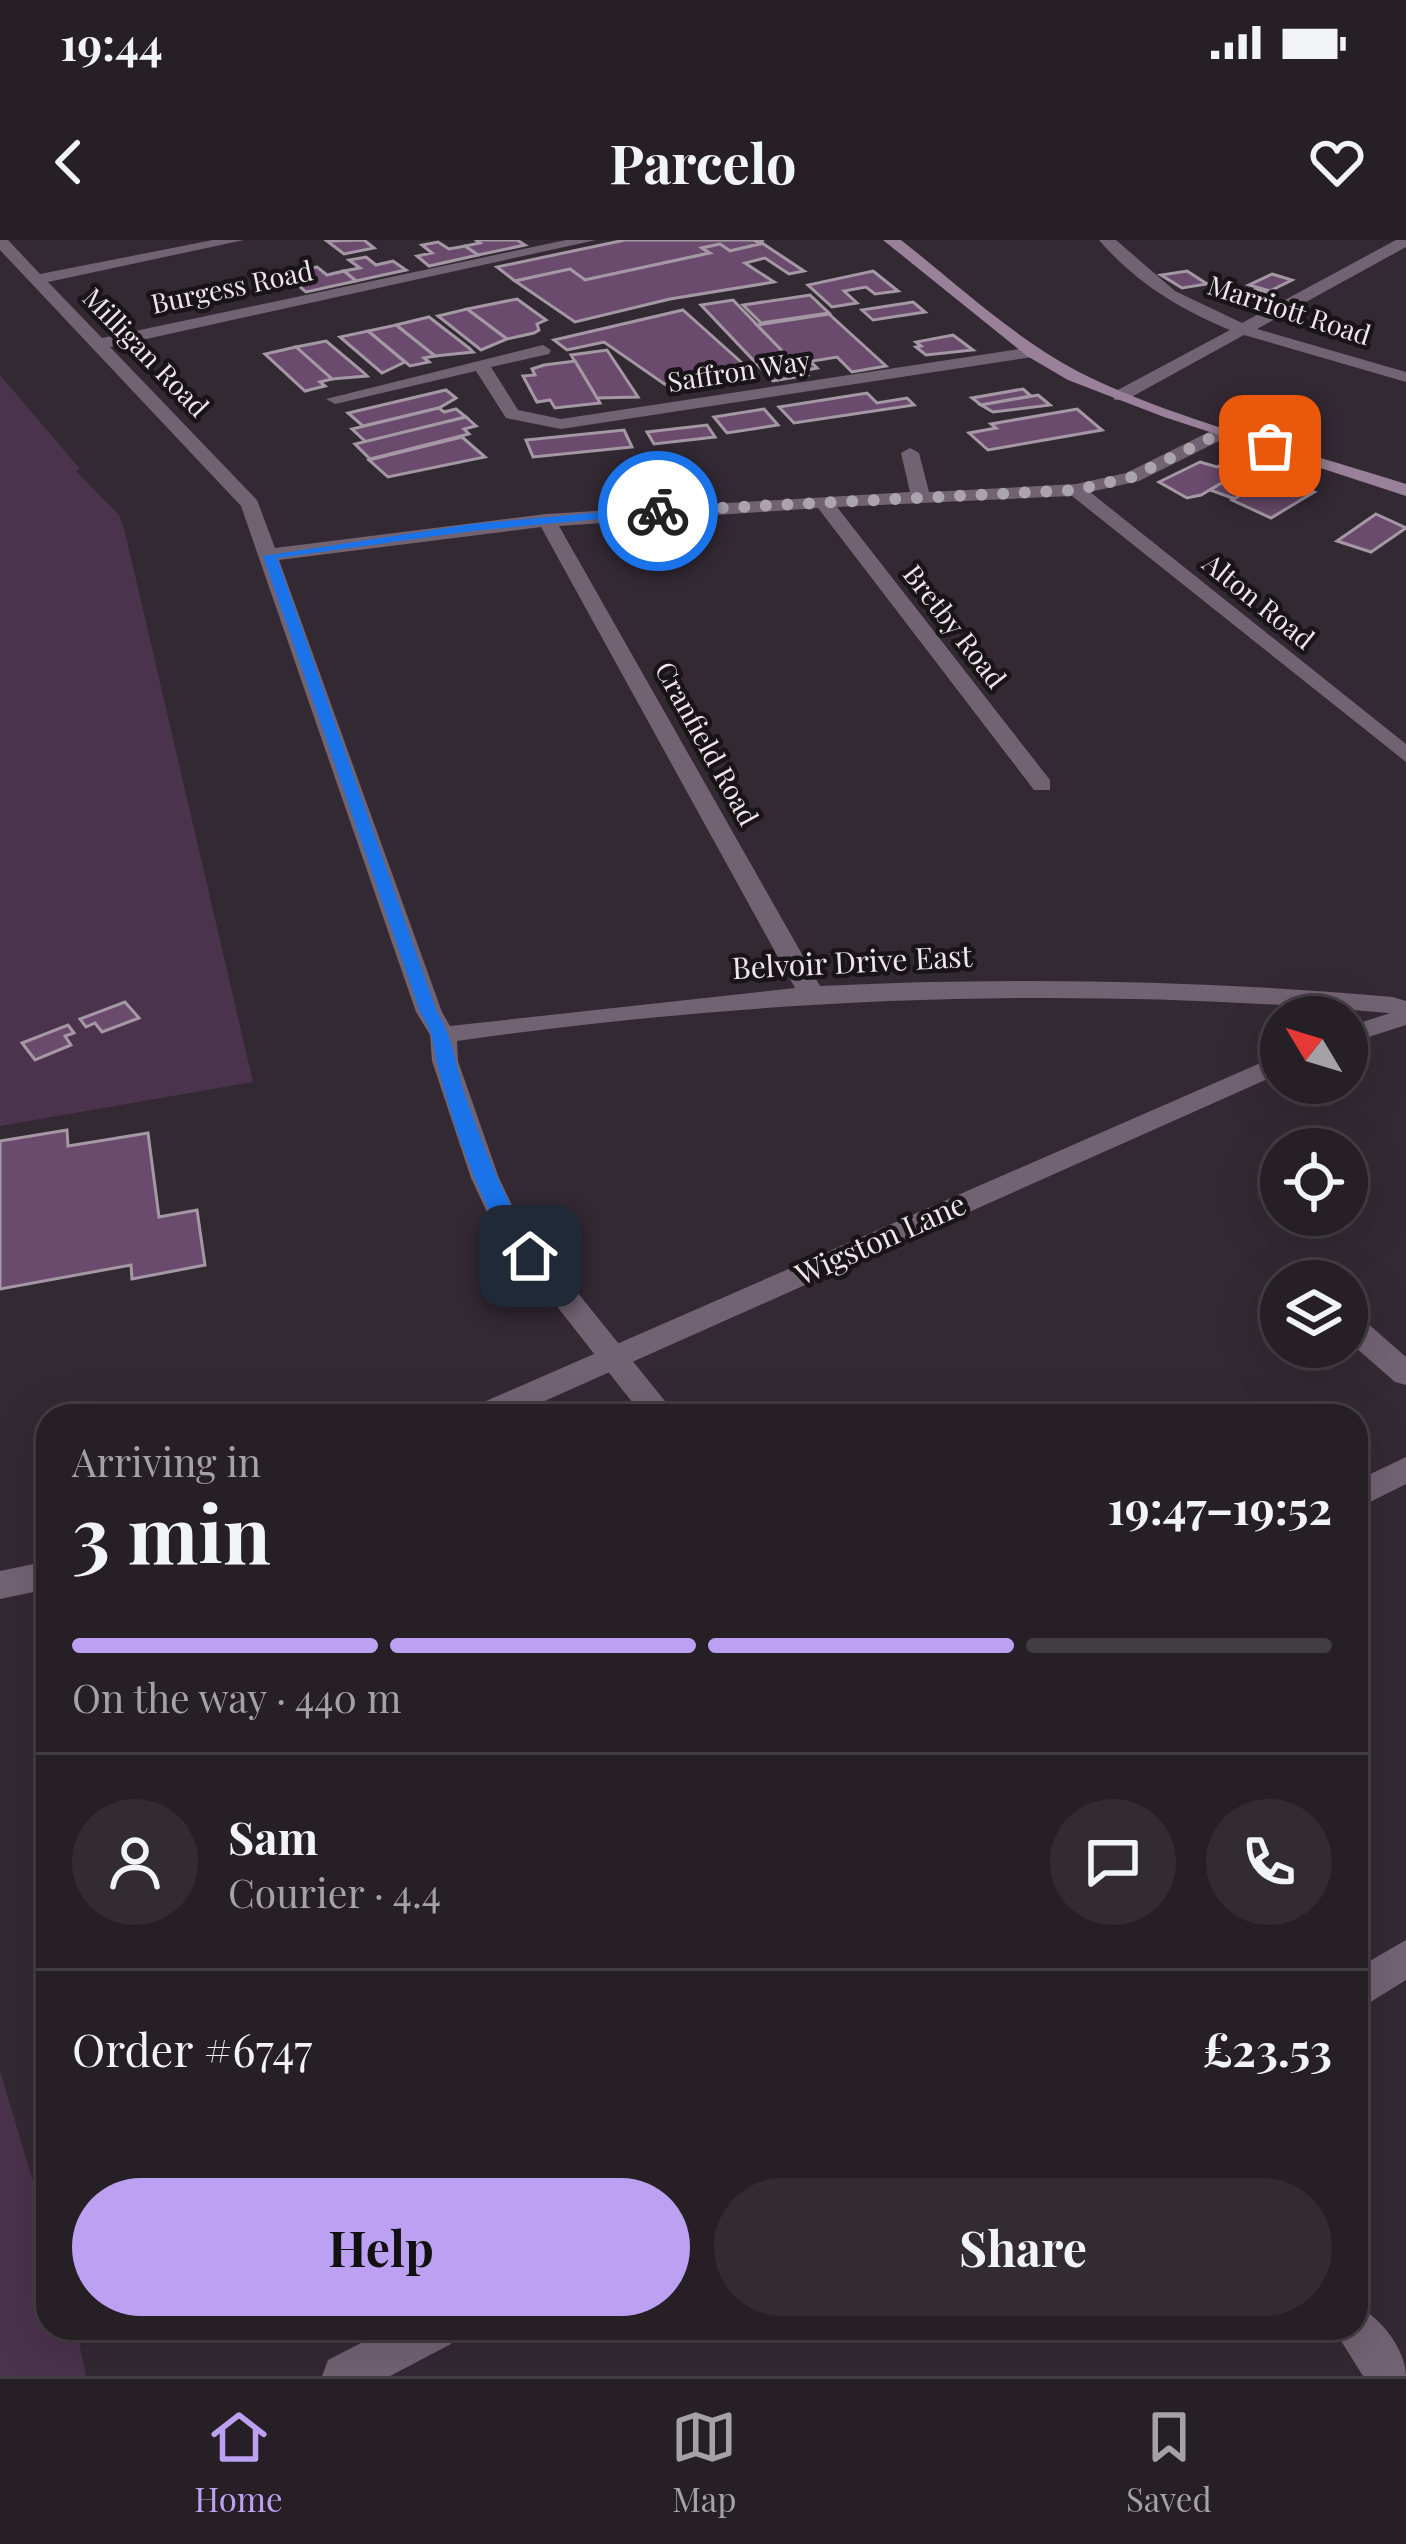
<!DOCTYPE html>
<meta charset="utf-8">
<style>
body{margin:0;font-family:"Playfair Display",serif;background:#322c32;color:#f1f3f6;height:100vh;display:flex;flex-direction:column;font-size:45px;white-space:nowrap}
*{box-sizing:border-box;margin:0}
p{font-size:39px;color:#a4a2a7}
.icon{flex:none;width:66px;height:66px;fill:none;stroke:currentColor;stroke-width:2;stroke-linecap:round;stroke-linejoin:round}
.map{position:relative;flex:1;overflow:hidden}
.details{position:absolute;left:36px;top:1164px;width:1332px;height:936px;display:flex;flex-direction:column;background:#261f26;border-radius:36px;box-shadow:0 12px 48px #0002,0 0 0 3px #423d43}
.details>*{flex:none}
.needle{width:78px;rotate:308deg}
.tools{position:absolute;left:1260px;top:756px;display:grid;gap:24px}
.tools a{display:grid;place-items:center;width:108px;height:108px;border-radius:50%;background:#261f26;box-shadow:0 12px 48px #0002,0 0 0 3px #423d43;font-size:60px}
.pin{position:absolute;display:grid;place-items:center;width:102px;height:102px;color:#fff;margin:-51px;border-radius:24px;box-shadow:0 6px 18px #0006}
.courier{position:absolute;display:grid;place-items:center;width:120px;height:120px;margin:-60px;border:9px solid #1a73e8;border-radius:50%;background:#fff;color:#222;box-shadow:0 3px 15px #0007}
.overview em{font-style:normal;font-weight:700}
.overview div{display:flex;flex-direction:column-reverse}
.overview{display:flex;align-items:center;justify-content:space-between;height:204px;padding:0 36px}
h1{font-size:78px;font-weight:700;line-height:90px}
.bar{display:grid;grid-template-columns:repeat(4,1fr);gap:18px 12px;align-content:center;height:144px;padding:0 36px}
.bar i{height:15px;border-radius:9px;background:#423d43}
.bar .active{background:#bca0f2}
.bar p{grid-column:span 4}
.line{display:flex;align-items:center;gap:30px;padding:0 36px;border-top:3px solid #423d43}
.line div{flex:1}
.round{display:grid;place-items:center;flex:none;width:126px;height:126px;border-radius:63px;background:#322c32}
.primary-button{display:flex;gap:24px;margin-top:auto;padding:24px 36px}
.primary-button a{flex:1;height:138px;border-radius:72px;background:#bca0f2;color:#111;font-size:48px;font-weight:700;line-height:138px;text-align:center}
.primary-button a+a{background:#322c32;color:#f1f3f6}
.status{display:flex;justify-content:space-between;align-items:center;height:84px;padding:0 60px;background:#261f26;direction:ltr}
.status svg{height:33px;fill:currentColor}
header{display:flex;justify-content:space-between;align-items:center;height:156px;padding:0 36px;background:#261f26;font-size:54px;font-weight:700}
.dock{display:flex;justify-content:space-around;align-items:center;height:168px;border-top:3px solid #423d43;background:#261f26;font-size:33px;color:#a4a2a7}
.dock a{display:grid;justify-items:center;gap:6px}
.dock .active{color:#bca0f2}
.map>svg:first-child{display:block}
.green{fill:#4b324d}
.building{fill:#6b4b6d;stroke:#a498a4;stroke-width:3}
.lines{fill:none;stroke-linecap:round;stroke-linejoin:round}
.minor{fill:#726373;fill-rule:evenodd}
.tertiary{fill:#726373;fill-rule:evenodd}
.secondary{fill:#99819a;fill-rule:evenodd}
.route{fill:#1a73e8}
.done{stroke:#aca4ac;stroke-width:12;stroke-dasharray:0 21.6}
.labels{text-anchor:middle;stroke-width:9;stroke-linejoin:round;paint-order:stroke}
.far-street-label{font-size:27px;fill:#ede7ed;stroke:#181418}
.street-label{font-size:30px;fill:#ede7ed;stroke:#181418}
</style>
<div class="status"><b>19:44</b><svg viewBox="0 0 49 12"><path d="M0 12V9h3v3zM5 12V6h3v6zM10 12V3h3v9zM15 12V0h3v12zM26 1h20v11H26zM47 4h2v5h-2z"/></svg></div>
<header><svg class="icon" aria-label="back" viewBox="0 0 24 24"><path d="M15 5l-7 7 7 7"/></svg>Parcelo<svg class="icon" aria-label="heart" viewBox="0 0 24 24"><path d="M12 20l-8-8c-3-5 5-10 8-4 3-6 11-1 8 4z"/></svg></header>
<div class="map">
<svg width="1406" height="2136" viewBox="0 0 1406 2136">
<rect width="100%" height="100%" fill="#332933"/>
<g class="green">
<path d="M 0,135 L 80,229 L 76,231 L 119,275 L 124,288 L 253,842 L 0,886 Z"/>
<path d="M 0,1831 L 48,1992 L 48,2088 L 76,2088 L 86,2136 L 0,2136 Z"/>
</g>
<g class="building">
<path d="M 364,0 L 374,8 L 344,14 L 327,1 Z"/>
<path d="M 476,0 L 517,0 L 525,5 L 478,15 L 465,6 L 480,3 Z"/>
<path d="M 625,0 L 754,0 L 760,4 L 730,11 L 720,4 L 702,8 L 710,13 L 585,40 L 570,29 L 515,41 L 497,27 Z"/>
<path d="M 754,0 L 764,0 L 759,1 L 804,31 L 789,34 L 765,18 L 745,23 L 774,42 L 670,59 L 575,82 L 515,41 L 570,29 L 585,40 L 710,13 L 702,8 L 720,4 L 730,11 L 760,4 Z"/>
<path d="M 438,2 L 449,9 L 465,6 L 478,15 L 429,26 L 417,16 L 432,13 L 422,5 Z"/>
<path d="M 366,17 L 376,25 L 393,21 L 406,30 L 356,41 L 344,31 L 360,28 L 349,20 Z"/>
<path d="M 317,27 L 327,35 L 344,31 L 356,41 L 306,52 L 294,42 L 310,39 L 300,31 Z"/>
<path d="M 873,31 L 898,51 L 875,54 L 866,47 L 844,51 L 857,63 L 832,67 L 808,45 Z"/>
<path d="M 1187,31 L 1207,44 L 1182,48 L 1161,35 Z"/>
<path d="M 1272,34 L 1292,40 L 1270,51 L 1249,45 Z"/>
<path d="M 1256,49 L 1274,55 L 1249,68 L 1230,62 Z"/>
<path d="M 810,55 L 829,73 L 761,83 L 743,65 Z"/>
<path d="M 517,59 L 546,80 L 537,84 L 539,90 L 534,93 L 507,99 L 467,69 Z"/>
<path d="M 733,60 L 795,124 L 810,121 L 817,128 L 802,131 L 807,135 L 773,141 L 701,65 Z"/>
<path d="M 913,62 L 925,72 L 873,80 L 862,70 Z"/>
<path d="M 467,69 L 507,99 L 481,110 L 438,76 Z"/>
<path d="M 683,70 L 751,131 L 673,150 L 604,102 L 567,110 L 554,100 Z"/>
<path d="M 829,74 L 886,126 L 852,132 L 837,117 L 795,124 L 757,85 Z"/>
<path d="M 429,77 L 469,108 L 473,112 L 435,116 L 396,85 Z"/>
<path d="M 396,85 L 435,116 L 424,118 L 429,122 L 410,126 L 368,91 Z"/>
<path d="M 368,91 L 405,122 L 382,133 L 340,97 Z"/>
<path d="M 953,95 L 973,110 L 926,115 L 916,107 L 921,106 L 916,102 Z"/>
<path d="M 326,101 L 363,132 L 367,136 L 332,139 L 296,107 Z"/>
<path d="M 296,107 L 332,139 L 320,142 L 325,146 L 305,151 L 265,114 Z"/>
<path d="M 607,110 L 638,157 L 597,158 L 571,115 Z"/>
<path d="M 575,121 L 600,163 L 555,168 L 550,160 L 537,162 L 523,136 L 535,135 L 532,129 L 544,125 Z"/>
<path d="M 1023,149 L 1031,156 L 981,165 L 972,158 Z"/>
<path d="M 446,150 L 456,158 L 439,168 L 363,186 L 348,173 Z"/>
<path d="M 867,153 L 877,163 L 907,158 L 914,165 L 794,183 L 779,167 Z"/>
<path d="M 1038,155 L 1050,165 L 993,172 L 981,165 Z"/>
<path d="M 439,168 L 444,172 L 456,169 L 466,177 L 366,202 L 352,189 Z"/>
<path d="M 764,169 L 778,185 L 727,193 L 714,177 Z"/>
<path d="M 1077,169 L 1102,190 L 988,210 L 969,193 L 996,188 L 991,184 Z"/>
<path d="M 466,177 L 476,186 L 464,189 L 469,194 L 370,219 L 355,204 Z"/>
<path d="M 707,185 L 715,197 L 654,204 L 647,192 Z"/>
<path d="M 624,190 L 632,207 L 533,217 L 526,200 Z"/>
<path d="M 462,197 L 485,217 L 388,237 L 369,220 Z"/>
<path d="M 1200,222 L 1217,227 L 1229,222 L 1247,228 L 1201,255 L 1187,258 L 1159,242 Z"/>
<path d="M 1247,228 L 1271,237 L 1235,259 L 1210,250 Z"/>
<path d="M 1271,237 L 1314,252 L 1271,278 L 1232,260 Z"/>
<path d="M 1376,274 L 1406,288 L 1371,312 L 1337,301 Z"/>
<path d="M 125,762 L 139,778 L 102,792 L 95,783 L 86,787 L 80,779 Z"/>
<path d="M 68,785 L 74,793 L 65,796 L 71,805 L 35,820 L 22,803 Z"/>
<path d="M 67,890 L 68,906 L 148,893 L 159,977 L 197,970 L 205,1025 L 132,1039 L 131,1025 L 0,1049 L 0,901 Z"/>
</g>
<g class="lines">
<g class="minor">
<path d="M 0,0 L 8,0 L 40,34 L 213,0 L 244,0 L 48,42 L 102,98 L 566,0 L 596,0 L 110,107 L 257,260 L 275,308 L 546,274 L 910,252 L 901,213 L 910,208 L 919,213 L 929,252 L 1076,244 L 1126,233 L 1219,187 L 1231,187 L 1231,195 L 1139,241 L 1090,252 L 1406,504 L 1406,522 L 1072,256 L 837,267 L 1050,540 L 1050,550 L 1034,550 L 818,268 L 559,286 L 820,746 C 1012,737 1201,740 1393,757 L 1406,761 L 1406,779 L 1388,773 C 1074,745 768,757 457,801 L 458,821 L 499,938 L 519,980 L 677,1176 L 643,1176 L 493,985 L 471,938 L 432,821 L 430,795 L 416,772 L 241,266 L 0,10 ZM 541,287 L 795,748 L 450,786 L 442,772 L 279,320 Z"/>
<path d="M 1099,0 L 1116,0 L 1175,51 L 1242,83 L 1396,0 L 1406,0 L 1406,7 L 1257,89 L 1406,132 L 1406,142 L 1244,95 L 1126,160 L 1114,160 L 1114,152 L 1230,90 C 1179,69 1135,42 1099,0 Z"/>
<path d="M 543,105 L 551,110 L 549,114 L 491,127 L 518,170 L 561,179 L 1033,107 L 1041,112 L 1033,117 L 561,189 L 506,178 L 476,131 L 335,164 L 326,159 Z"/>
<path d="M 1347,1072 L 1358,1075 L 1406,1117 L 1406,1145 L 1395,1142 L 1347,1100 Z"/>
<path d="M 1406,1217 L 1406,1244 L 1356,1269 L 1356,1241 Z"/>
<path d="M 1406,1700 L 1406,1740 L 1356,1771 L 1356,1729 Z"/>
<path d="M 1356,2066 C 1380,2076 1406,2110 1406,2136 L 1363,2136 L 1333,2088 L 1356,2088 Z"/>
<path d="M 390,2088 L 457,2088 L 451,2104 L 390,2136 L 322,2136 L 328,2120 Z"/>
</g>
<g class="tertiary">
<path d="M 1406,768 L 1406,785 L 1347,804 L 1347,787 Z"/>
<path d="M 1281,814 L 1281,833 L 511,1176 L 465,1176 L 470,1168 Z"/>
<path d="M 48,1321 L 48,1349 L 0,1359 L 0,1331 Z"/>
</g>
<path class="secondary" d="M 883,0 L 901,0 C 957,44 1013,97 1077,131 C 1170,179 1304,211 1406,244 L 1406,256 L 1164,177 L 1068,140 L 1027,116 Z"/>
</g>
<path class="route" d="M 658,267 L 663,273 L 472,291 L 277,318 L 437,772 C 453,797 455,823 464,852 C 485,911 505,963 540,1016 L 530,1022 C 489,1003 448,868 437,823 C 432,800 434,794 420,772 L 263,316 L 472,284 Z"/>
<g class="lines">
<path class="done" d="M 658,271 L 1076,250 L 1132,237 L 1225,191 L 1270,206"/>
</g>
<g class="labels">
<g class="far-street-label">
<text transform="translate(232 48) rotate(-12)" y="9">Burgess Road</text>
<text transform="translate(1289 71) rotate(18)" y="9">Marriott Road</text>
<text transform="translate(145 113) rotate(46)" y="9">Milligan Road</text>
<text transform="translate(739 132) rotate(-9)" y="9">Saffron Way</text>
<text transform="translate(1258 362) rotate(39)" y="9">Alton Road</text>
<text transform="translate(954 387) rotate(52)" y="9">Bretby Road</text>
<text transform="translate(706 504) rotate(61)" y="9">Cranfield Road</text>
</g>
<g class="street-label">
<text transform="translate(852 723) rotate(-3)" y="10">Belvoir Drive East</text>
<text transform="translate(881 1000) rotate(-24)" y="10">Wigston Lane</text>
</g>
</g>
</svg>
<div class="tools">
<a><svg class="needle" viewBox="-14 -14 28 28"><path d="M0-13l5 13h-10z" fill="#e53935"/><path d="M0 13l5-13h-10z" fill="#a4a2a7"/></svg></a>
<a><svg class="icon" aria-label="locate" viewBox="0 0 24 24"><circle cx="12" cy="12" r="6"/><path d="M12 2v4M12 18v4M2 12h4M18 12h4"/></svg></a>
<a><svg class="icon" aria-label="layers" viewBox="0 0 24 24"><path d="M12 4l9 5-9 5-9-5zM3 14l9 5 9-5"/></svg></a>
</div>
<div class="pin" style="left:1270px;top:206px;background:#ea580c"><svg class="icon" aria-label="bag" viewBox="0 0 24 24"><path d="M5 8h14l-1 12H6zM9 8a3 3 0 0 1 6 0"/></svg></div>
<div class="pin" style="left:530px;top:1016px;background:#1f2937"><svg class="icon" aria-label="home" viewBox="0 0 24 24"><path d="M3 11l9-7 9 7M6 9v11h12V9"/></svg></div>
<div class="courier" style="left:658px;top:271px"><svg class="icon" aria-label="bike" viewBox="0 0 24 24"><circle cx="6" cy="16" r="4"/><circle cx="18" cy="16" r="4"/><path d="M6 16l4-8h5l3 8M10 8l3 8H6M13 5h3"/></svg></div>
<section class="details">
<div class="overview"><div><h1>3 min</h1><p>Arriving in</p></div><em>19:47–19:52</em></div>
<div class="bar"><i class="active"></i><i class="active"></i><i class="active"></i><i></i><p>On the way · 440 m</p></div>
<div class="line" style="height:216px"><a class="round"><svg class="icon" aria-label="person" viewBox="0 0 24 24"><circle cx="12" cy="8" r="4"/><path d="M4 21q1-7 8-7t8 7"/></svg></a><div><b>Sam</b><p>Courier · 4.4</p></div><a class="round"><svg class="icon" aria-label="chat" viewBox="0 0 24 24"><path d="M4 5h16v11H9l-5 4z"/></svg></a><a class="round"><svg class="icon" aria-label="phone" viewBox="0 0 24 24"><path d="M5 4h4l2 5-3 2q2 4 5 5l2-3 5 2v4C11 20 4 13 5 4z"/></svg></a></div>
<div class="line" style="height:156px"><div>Order #6747</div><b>£23.53</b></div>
<div class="primary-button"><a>Help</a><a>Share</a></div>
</section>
</div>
<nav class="dock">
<a class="active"><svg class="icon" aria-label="home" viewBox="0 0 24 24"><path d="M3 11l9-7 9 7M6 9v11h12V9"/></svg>Home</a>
<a><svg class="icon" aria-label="map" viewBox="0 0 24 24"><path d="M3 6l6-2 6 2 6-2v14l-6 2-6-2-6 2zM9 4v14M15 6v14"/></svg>Map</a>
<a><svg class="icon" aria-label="saved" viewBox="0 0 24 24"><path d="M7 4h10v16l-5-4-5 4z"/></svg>Saved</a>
</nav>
